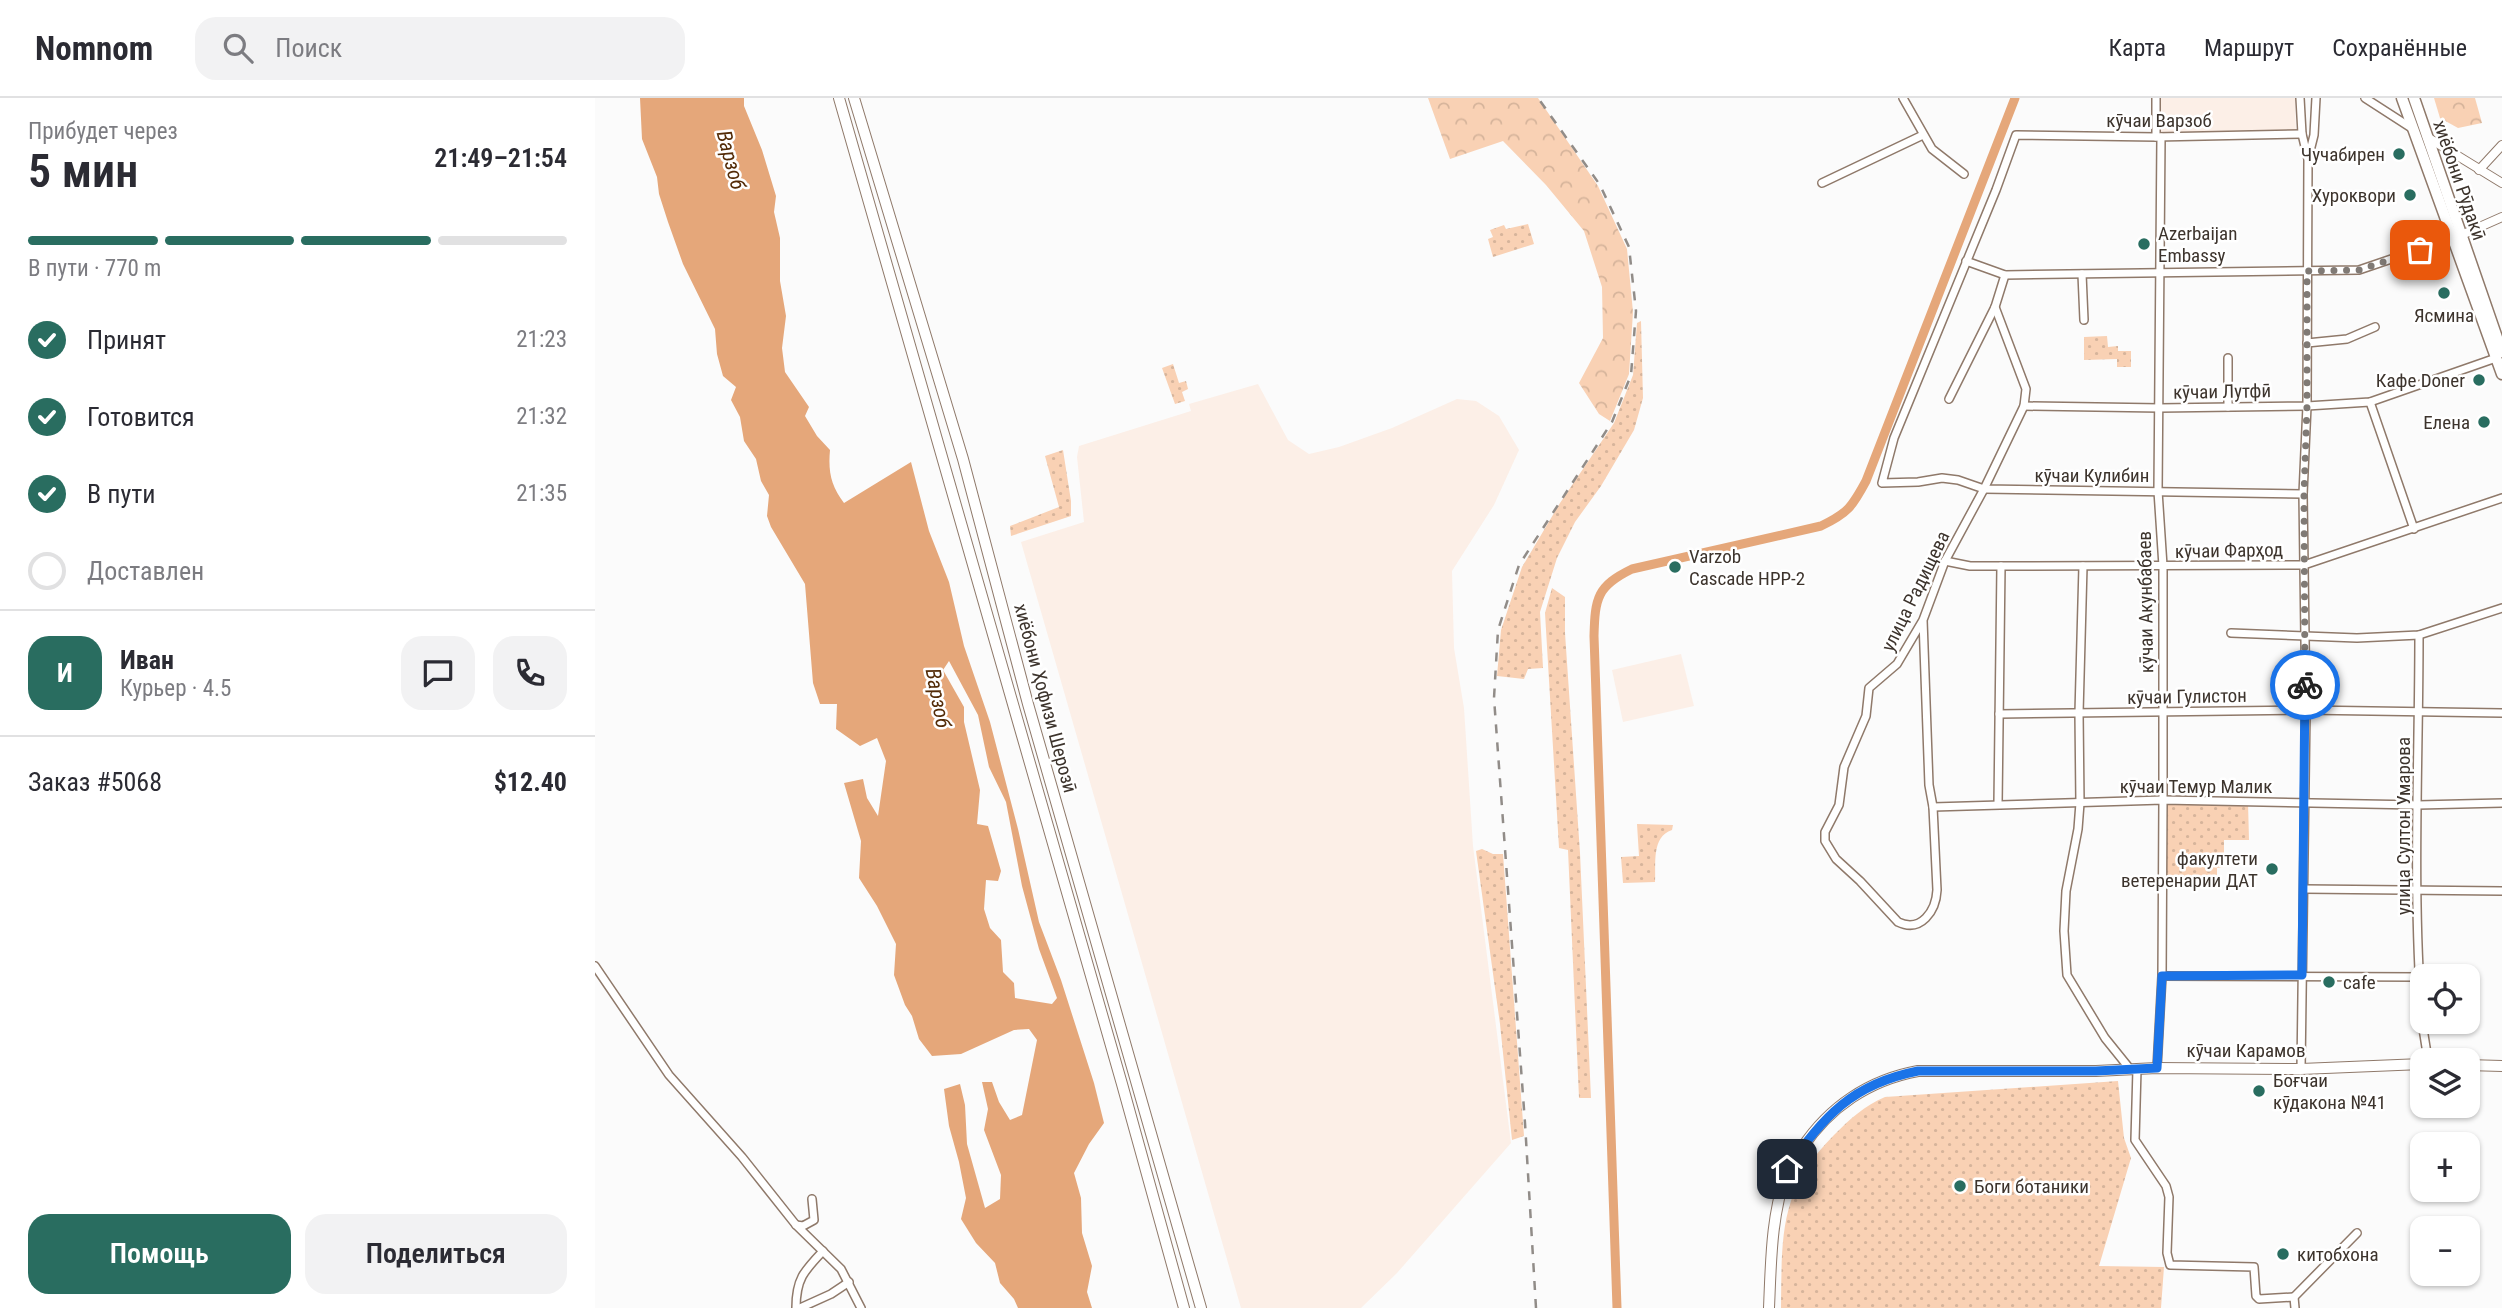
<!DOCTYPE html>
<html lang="ru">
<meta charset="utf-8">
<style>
body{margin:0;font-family:"Roboto Condensed",sans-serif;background:#f2f2f3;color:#2b2b33;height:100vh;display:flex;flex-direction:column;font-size:26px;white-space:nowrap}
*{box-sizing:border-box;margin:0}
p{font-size:23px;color:#7c7c81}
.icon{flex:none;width:38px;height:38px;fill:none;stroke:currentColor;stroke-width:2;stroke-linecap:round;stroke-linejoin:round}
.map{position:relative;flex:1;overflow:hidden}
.panel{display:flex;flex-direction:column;background:#fff;width:595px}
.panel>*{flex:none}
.tools{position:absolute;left:1815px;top:866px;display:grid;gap:14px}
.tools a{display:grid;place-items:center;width:70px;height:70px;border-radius:14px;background:#fff;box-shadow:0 2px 5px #0004;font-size:35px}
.pin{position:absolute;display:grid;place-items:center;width:60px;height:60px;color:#fff;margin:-30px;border-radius:14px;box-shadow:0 4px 10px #0006}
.courier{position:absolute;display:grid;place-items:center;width:70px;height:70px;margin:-35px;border:5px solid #1a73e8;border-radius:50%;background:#fff;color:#222;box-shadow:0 2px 9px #0007}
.head em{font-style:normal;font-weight:600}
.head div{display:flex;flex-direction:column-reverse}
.head{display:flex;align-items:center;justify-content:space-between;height:119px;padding:0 28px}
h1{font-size:46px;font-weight:600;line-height:52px}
.bar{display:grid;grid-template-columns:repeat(4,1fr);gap:10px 7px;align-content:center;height:84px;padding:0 28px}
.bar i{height:9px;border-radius:5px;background:#e1e1e2}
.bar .current{background:#296d60}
.bar p{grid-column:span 4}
.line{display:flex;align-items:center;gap:18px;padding:0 28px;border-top:2px solid #e1e1e2}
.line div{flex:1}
.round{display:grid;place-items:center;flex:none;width:74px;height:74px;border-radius:21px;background:#f2f2f3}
ol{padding:0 28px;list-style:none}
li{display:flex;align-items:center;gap:21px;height:77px}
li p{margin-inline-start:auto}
li .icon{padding:7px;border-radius:50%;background:#296d60;color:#fff;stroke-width:4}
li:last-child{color:#7c7c81}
li i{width:38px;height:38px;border:4px solid #e1e1e2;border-radius:50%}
.action{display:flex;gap:14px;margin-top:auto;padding:14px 28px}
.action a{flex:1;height:80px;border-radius:21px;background:#296d60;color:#fff;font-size:28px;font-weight:600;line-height:80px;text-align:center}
.action a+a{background:#f2f2f3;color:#2b2b33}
header{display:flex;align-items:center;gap:42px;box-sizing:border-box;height:98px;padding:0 35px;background:#fff;border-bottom:2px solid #e1e1e2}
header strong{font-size:33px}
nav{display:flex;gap:38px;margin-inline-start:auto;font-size:24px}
.search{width:490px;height:63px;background:#f2f2f3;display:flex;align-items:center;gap:18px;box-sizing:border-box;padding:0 24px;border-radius:21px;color:#7c7c81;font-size:26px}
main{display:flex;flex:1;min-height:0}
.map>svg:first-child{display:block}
.built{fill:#fcefe7}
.grass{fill:url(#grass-dots)}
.forest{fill:url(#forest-crowns)}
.water{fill:#e5a77a;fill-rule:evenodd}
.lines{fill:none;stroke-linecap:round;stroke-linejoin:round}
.canal{stroke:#e5a77a;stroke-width:9}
.minor-casing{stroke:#8f796a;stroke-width:10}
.tertiary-casing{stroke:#8f796a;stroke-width:10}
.secondary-casing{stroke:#8f796a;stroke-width:12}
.trunk-casing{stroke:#8f796a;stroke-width:13}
.minor{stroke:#fff;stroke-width:7}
.tertiary{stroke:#fff;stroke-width:8}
.secondary{stroke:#fff;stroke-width:10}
.trunk{stroke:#fff;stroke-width:10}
.rail{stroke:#918c88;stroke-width:2.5;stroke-dasharray:9 9;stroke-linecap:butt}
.done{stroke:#807a75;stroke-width:7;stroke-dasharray:0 12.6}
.route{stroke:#1a73e8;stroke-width:9}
.poi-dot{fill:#296d60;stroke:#fff;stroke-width:2.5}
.labels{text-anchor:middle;stroke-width:5;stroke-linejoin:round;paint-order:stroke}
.street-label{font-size:19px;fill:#3d342d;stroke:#fff}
.poi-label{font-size:19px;fill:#3d342d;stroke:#fff;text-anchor:start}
.water-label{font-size:21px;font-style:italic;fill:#532b07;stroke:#fff}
</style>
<header>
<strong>Nomnom</strong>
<div class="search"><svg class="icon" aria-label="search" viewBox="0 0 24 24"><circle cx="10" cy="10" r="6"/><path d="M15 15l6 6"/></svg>Поиск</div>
<nav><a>Карта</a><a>Маршрут</a><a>Сохранённые</a></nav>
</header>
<main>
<section class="panel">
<div class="head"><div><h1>5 мин</h1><p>Прибудет через</p></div><em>21:49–21:54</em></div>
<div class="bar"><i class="current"></i><i class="current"></i><i class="current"></i><i></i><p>В пути · 770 m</p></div>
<ol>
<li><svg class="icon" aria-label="check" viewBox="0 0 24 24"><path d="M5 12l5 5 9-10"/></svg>Принят<p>21:23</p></li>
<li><svg class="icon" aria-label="check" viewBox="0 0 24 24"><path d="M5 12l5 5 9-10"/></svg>Готовится<p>21:32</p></li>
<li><svg class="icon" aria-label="check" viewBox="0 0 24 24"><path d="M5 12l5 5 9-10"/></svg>В пути<p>21:35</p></li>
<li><i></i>Доставлен</li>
</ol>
<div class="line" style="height:126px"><b class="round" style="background:#296d60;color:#fff">И</b><div><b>Иван</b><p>Курьер · 4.5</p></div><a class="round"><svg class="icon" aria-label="chat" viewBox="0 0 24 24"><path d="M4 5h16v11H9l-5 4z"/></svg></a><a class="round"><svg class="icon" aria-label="phone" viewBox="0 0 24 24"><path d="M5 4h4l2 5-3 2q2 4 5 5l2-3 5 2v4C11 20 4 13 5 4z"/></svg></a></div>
<div class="line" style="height:91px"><div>Заказ #5068</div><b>$12.40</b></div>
<div class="action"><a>Помощь</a><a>Поделиться</a></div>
</section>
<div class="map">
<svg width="1907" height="1210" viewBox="0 0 1907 1210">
<defs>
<pattern id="grass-dots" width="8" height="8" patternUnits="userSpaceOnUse" patternTransform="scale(1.75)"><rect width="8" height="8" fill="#f9d1b4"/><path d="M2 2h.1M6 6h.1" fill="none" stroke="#d6b49b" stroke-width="1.8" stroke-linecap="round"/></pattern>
<pattern id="forest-crowns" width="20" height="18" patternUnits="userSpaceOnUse" patternTransform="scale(1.75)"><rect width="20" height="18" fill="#f9d1b4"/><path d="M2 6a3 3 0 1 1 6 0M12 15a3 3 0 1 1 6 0" fill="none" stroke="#d6b49b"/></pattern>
</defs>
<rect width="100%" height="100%" fill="#fbfbfb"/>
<g class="built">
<path d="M 1563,0 L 1700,0 L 1701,36 L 1563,34 Z"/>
<path d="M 663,286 L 693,342 L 714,356 L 744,349 L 797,330 L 862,301 L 881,303 L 904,318 L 924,352 L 899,407 L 857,473 L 859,550 L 869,610 L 878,748 L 916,1045 L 802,1175 L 766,1210 L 646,1210 L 426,444 L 489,424 L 482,359 L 484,348 L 596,313 L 594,306 Z"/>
<path d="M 1086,556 L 1099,608 L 1028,624 L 1017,572 Z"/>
</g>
<g class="grass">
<path d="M 933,126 L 939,146 L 898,159 L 893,141 L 898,139 L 895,132 L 909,127 L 911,131 Z"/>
<path d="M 1046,223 L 1048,300 L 1039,332 L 1006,388 L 980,424 L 962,460 L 945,514 L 948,570 L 933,571 L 929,581 L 902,578 L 906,532 L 927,469 L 965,405 L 1019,325 L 1038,277 L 1042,225 Z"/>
<path d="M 1512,238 L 1513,249 L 1523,248 L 1523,253 L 1536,253 L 1536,269 L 1522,269 L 1522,261 L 1489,262 L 1489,239 Z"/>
<path d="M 578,266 L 584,285 L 591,283 L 593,291 L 587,294 L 590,303 L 580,306 L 567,270 Z"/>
<path d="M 468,352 L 476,403 L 476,418 L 416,438 L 415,428 L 464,409 L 450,358 Z"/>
<path d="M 957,490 L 970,499 L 970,535 L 985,755 L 996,1000 L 984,1000 L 973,752 L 964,750 L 950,515 Z"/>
<path d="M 1571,704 L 1653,704 L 1654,742 L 1629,742 L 1629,769 L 1622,770 L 1622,783 L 1571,783 Z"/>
<path d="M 1042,726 L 1078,727 L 1077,732 C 1056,739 1061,766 1060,784 L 1028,785 L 1026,759 L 1044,758 Z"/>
<path d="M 887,751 L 898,756 L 908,756 L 929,1038 L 917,1042 L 905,926 L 881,753 Z"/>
<path d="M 1523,983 L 1529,1040 L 1536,1060 L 1504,1168 L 1569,1169 L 1566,1210 L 1186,1210 C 1187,1137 1184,1092 1239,1037 C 1255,1021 1269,1008 1290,999 Z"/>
</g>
<g class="forest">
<path d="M 833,0 L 943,0 L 1003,88 L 1032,151 L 1038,214 L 1034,276 L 1015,323 L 1004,316 L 984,285 L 1008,240 L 1007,189 L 989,133 L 951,87 L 908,43 L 855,61 Z"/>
<path d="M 1839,0 L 1880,0 L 1887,25 L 1863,30 L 1845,20 Z"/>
</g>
<path class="water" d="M 45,0 L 149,0 L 149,8 L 167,52 L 181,98 L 179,114 L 185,140 L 185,183 L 191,218 L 187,250 L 190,274 L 214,309 L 210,318 L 222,338 L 235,352 C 233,374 236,388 249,405 L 316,364 L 334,433 L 354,484 L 369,548 L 395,624 L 423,731 L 444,824 L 466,882 L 499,985 L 509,1025 L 494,1046 L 479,1075 L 486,1100 L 487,1135 L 497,1168 L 492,1194 L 497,1210 L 423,1210 L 419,1201 L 405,1185 L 400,1165 L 381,1145 L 366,1121 L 371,1100 L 364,1064 L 354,1028 L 349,991 L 365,986 L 370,1007 L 372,1046 L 390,1110 L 405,1101 L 406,1077 L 389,1032 L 393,1011 L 387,984 L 397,984 L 404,1004 L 415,1022 L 427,1017 L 442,942 L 434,931 L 419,932 L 366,956 L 337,958 L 324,941 L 317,918 L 310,907 L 299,877 L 301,846 L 282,808 L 264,780 L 266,743 L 249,685 L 268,681 L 272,700 L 283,718 L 291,663 L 282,640 L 265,648 L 241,631 L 242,606 L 225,606 L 218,585 L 210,486 L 176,429 L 172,418 L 174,397 L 166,383 L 161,361 L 149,343 L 145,319 L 136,302 L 141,289 L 128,278 L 122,256 L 120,231 L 88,166 L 73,124 L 64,96 L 62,79 L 47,41 ZM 354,563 L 383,617 L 394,669 L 411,704 L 427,788 L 444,851 L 462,900 L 457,906 L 420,900 L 419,885 L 408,874 L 406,842 L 395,830 L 389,811 L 391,782 L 403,783 L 406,773 L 393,728 L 382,726 L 385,692 L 369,624 L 369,609 L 348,572 Z"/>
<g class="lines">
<path class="canal" d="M 1022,1210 L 999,538 C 1000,500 1002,488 1037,471 L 1226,428 C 1253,415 1257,409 1271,383 L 1420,0"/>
<g class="minor-casing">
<g id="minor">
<path d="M 1308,0 L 1337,51 L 1369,76"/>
<path d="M 1561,0 L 1561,39"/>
<path d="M 1705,0 L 1707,36 L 1713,61"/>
<path d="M 1770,0 L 1818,31"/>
<path d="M 1707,36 L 1561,39 L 1421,37 L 1401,92 L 1299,340 L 1287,385 L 1323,384 L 1347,380 L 1363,382 L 1389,391 L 1708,396"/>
<path d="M 1227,85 L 1328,37"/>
<path d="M 1371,163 L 1410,177 L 1764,172 L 1858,140"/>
<path d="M 1487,176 L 1489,222"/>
<path d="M 1712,245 L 1752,241 L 1780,229"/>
<path d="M 1633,260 L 1633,309"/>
<path d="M 1354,301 L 1400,209 L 1410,177"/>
<path d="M 1775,304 L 1819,431"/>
<path d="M 1429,308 L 1565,310 L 1712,308 L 1775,304 L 1901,260"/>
<path d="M 1350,463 L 1375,468 L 1406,468 L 1709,467 L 1907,400"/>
<path d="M 1488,468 L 1484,615 L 1485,705 L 1483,731 L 1471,793 L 1469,833 L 1472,877 L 1510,940 L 1535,971"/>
<path d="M 1328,522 L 1334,687 L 1338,709 L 1342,792 C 1341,813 1326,835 1303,824 L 1265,783 L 1241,761 L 1230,743 L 1230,734 L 1244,707 L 1249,669 L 1271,618 L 1274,590 L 1302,566 L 1328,522 L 1350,463 L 1389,391 L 1429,308 L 1431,291 L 1400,209"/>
<path d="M 1636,535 L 1762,540 L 1824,537 L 1907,510"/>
<path d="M 1824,537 C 1824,664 1817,793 1827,920"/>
<path d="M 1404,616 L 1711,612 L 1907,615"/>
<path d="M 1403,706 L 1406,468"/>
<path d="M 1338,709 L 1568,702 L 1823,707 L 1907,705"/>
<path d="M 1709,791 L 1907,793"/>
<path d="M 0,868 L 74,977 L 147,1059 L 201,1127 L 246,1171 L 266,1210"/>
<path d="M 1567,878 L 1824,879"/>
<path d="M 1827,924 L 1833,962"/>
<path d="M 1562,970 L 1567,878 L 1568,702 L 1568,468 L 1563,393 L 1566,39"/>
<path d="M 1542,971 L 1540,1042 L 1571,1088 L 1574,1099 L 1572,1155 L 1575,1167 L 1659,1169 L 1661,1198 L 1664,1201 L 1699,1199"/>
<path d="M 1706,971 L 1711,612 L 1708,396 L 1712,308 L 1713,61 L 1719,37 L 1721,0"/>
<path d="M 201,1127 L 208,1128 L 219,1122 L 217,1101"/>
<path d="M 201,1210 C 201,1181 209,1173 228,1153"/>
<path d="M 205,1210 L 236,1196 L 254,1184"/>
<path d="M 1700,1210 L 1699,1199 L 1762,1135"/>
</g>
</g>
<g class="tertiary-casing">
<g id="tertiary">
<path d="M 1832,39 L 1907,85"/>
<path d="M 1884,72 L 1907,47"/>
<path d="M 1862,139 L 1907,119"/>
</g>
</g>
<g class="secondary-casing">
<g id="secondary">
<path d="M 244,0 L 527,986 L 589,1210"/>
<path d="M 259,0 L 368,361 L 433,606 L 606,1210"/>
<path d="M 1872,967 L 1907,968"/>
<path d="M 1174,1210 C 1176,1164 1176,1117 1192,1073 C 1195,1065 1202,1057 1207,1050 C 1234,1009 1274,982 1323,973 L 1501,973 L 1562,970 L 1706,971 L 1827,966"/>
</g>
</g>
<g class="trunk-casing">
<g id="trunk">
<path d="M 1807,0 L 1907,276"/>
<path d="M 1819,0 L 1907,254"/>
</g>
</g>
<use href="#minor" class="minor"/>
<use href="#tertiary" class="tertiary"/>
<use href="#secondary" class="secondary"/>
<use href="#trunk" class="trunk"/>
<path class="rail" d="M 941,1210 L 930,1025 L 899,600 L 903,532 L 924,467 L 1017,324 L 1036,277 L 1041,213 L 1034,149 L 1005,87 L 943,0"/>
</g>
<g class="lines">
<path class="done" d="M 1710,587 L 1709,396 L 1712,308 L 1712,173 L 1764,172 L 1825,152"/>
<path class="route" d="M 1192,1071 C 1229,1018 1257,986 1323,973 L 1501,973 L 1562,970 L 1567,878 L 1707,877 L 1710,587"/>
</g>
<g class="poi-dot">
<circle cx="1804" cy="56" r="7"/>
<circle cx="1815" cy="97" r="7"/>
<circle cx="1549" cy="146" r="7"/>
<circle cx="1849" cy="195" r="7"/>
<circle cx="1884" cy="282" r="7"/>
<circle cx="1889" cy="324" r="7"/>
<circle cx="1080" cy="469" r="7"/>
<circle cx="1677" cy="771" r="7"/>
<circle cx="1734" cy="884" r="7"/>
<circle cx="1664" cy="993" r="7"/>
<circle cx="1365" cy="1088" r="7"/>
<circle cx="1688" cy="1156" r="7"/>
</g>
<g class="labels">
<g class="street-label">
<text x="1564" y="29">кӯчаи Варзоб</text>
<text transform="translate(1865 82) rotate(71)" y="7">хиёбони Рӯдакӣ</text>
<text transform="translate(1627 293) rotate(-1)" y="7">кӯчаи Лутфӣ</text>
<text x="1497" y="384">кӯчаи Кулибин</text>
<text transform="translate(1634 452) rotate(-1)" y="7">кӯчаи Фарҳод</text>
<text transform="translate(1320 493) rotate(-64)" y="7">улица Радищева</text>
<text transform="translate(1550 504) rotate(-91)" y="7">кӯчаи Акунбабаев</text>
<text transform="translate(1592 598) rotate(-1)" y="7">кӯчаи Гулистон</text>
<text transform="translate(451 600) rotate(75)" y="7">хиёбони Ҳофизи Шерозӣ</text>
<text x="1601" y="695">кӯчаи Темур Малик</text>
<text transform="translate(1808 728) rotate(-90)" y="7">улица Султон Умарова</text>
<text x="1651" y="959">кӯчаи Карамов</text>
</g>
<g class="poi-label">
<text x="1790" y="63" text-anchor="end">Чучабирен</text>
<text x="1801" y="104" text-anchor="end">Хуроквори</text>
<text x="1563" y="142">Azerbaijan<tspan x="1563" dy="22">Embassy</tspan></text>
<text x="1849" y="224" text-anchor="middle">Ясмина</text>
<text x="1870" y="289" text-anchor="end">Кафе Doner</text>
<text x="1875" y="331" text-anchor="end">Елена</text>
<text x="1094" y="465">Varzob<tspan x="1094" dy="22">Cascade HPP-2</tspan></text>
<text x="1663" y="767" text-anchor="end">факултети<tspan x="1663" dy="22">ветеренарии ДАТ</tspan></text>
<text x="1748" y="891">cafe</text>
<text x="1678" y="989">Боғчаи<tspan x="1678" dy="22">кӯдакона №41</tspan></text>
<text x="1379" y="1095">Боги ботаники</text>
<text x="1702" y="1163">китобхона</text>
</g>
<g class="water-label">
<text transform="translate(136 62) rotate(75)" y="7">Варзоб</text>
<text transform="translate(343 600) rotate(79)" y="7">Варзоб</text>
</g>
</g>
</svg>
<div class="tools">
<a><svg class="icon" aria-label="locate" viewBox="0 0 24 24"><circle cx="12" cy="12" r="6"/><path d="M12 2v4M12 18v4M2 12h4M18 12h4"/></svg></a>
<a><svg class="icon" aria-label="layers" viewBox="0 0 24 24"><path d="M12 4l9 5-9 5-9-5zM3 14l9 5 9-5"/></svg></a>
<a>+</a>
<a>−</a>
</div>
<div class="pin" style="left:1825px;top:152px;background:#ea580c"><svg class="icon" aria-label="bag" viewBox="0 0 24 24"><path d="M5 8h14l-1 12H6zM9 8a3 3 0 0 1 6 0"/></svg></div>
<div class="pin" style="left:1192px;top:1071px;background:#1f2937"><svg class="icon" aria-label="home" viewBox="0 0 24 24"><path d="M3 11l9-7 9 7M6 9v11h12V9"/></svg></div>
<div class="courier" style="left:1710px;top:587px"><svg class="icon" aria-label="bike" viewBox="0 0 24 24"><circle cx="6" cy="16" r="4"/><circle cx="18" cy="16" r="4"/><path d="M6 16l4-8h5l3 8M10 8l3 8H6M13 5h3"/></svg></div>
</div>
</main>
